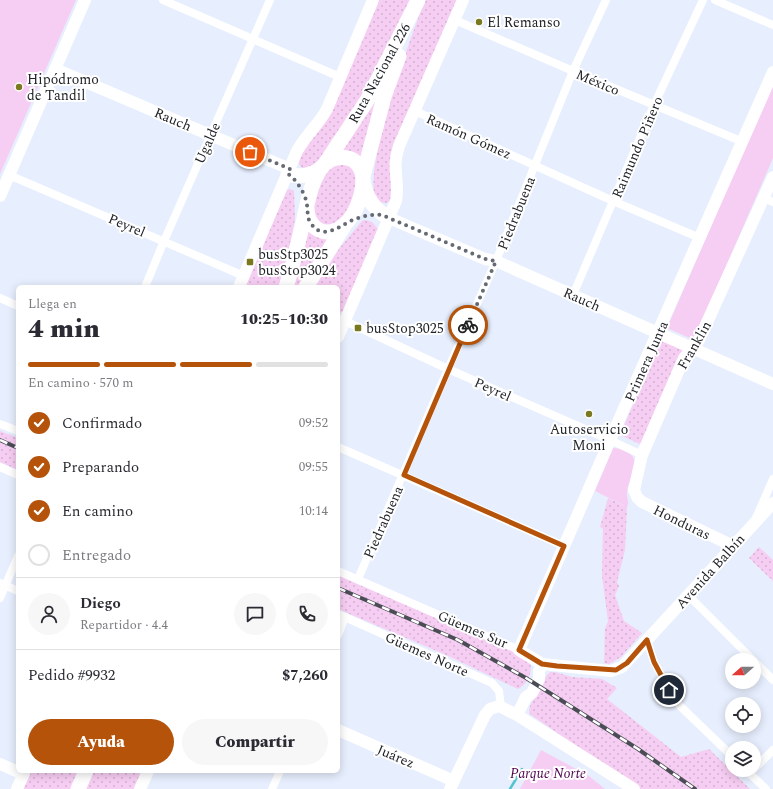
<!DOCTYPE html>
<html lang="es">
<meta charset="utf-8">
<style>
body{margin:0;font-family:Spectral,serif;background:#f7f7f7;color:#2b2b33;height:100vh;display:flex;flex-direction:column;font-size:15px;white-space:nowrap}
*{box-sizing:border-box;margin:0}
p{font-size:13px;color:#7c7c81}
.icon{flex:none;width:22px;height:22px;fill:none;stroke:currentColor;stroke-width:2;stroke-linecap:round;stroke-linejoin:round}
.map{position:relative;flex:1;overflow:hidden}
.side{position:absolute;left:16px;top:285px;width:324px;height:488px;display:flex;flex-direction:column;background:#fff;border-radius:6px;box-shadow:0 2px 10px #0003}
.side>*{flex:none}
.needle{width:26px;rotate:249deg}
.fabs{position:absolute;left:725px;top:653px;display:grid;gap:8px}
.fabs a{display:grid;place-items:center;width:36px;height:36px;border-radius:50%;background:#fff;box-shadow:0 2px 10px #0003;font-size:20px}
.pin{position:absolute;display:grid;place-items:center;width:34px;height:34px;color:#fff;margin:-17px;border:2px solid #fff;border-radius:50%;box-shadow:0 1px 4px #0007}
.courier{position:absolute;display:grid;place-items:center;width:40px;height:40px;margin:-20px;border:3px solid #b45309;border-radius:50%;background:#fff;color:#222;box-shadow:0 1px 5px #0007}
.head em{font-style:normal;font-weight:800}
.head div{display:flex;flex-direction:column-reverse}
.head{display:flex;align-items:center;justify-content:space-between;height:68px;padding:0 12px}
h1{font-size:26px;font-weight:800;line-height:30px}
.bar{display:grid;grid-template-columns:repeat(4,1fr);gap:6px 4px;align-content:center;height:48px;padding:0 12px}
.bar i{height:5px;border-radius:3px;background:#e1e1e2}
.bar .current{background:#b45309}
.bar p{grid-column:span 4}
.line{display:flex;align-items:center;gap:10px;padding:0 12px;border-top:1px solid #e1e1e2}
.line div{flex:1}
.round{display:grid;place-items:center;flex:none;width:42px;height:42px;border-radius:21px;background:#f7f7f7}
ol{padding:0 12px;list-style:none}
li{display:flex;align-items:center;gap:12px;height:44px}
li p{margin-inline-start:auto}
li .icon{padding:4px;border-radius:50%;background:#b45309;color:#fff;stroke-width:4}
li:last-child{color:#7c7c81}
li i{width:22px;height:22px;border:2px solid #e1e1e2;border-radius:50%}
.primary-button{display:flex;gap:8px;margin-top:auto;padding:8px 12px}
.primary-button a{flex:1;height:46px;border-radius:24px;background:#b45309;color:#fff;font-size:16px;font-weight:800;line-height:46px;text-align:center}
.primary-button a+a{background:#f7f7f7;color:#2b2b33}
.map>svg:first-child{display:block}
.grass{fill:url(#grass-dots)}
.park{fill:#f7cef3}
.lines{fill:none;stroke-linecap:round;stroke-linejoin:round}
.stream{stroke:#51c4ce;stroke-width:2.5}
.street{stroke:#fff;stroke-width:8}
.secondary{stroke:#fff;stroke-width:12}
.highway{stroke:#fff;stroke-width:15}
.rail-casing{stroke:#4a4d55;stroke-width:4}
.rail{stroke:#fff;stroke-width:2.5;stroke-dasharray:8;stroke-linecap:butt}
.done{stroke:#666a73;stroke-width:4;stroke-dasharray:0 7.2}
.route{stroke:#b45309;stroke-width:5}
.poi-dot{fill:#7a7920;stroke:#fff;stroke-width:1.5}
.labels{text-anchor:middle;stroke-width:4;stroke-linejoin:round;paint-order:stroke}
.poi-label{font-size:14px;fill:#202328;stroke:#fff;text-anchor:start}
.street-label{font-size:14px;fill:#202328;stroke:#fff}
.park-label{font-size:14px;font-style:italic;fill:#50054f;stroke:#fff}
</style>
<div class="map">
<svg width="773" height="789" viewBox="0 0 773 789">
<defs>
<pattern id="grass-dots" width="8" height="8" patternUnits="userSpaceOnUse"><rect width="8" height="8" fill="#f7cef3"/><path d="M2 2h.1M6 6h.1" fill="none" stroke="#d3b1d0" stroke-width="1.8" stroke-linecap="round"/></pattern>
</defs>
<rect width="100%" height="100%" fill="#e7eefd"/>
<g class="grass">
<path d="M 378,0 L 412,0 L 360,99 L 346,122 L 333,138 L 319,160 L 312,167 L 303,169 L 299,164 L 299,159 Z"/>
<path d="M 425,0 L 459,0 L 398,140 L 392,200 L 386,203 L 377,202 C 360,172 412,35 425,0 Z"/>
<path d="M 398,50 L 364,165 L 335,153 Z"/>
<path d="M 346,163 L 358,175 L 353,202 L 340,223 L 324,227 L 311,211 L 315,192 L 331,166 Z"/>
<path d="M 290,189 L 294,191 L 295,219 L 291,241 L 279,287 L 244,287 L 287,190 Z"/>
<path d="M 365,220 L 372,222 L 378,229 L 343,313 L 338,311 L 338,287 L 314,287 L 338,250 L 362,221 Z"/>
<path d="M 306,224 L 334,237 L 303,287 L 289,287 Z"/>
<path d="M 662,338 L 684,347 L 642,445 L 620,435 Z"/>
<path d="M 0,431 L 18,438 L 18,470 L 0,462 Z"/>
<path d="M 608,498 L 627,507 L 625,550 L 617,582 L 619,586 L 615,595 L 624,621 L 642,633 L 621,657 L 609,664 L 604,663 L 605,629 L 608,621 L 602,576 L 603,529 L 600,527 Z"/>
<path d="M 759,547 L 773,560 L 773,581 L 749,558 Z"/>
<path d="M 338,575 L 517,653 L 530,661 C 533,672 528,683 518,689 L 446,655 L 338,609 Z"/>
<path d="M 550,672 L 555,672 L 572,677 L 602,679 L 617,688 L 607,699 L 681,757 L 709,749 L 750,789 L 640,789 L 531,715 L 529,712 L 530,706 L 547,675 Z"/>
<path d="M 30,771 L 80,771 L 72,789 L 23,789 Z"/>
<path d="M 94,771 L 145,771 L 137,789 L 86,789 Z"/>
</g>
<g class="park">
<path d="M 0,0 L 76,0 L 0,174 Z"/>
<path d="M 773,83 L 773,158 L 694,340 L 667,328 Z"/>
<path d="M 613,448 C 618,448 621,449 625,451 C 645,459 628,478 627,492 C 626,498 630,501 627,507 L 595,491 Z"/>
<path d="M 541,750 L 589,776 L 605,789 L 520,789 Z"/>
</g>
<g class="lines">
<path class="stream" d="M 510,789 L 522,769"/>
<g class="street">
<path d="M 163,0 L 340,77"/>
<path d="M 715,0 L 773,25"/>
<path d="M 455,20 L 573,71 L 743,142"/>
<path d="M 415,111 L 613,201 L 700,238"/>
<path d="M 9,175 L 244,276"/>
<path d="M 764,198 L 773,202"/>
<path d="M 145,287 L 164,241 L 270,0"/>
<path d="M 573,295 L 654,105 L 703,0"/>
<path d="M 0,298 L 18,306"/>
<path d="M 345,321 L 448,369 L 610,440 L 642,455"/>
<path d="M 0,424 L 18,431"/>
<path d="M 338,447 L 564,546"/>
<path d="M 0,467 L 18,475"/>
<path d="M 756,518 L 773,479"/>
<path d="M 338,571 L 519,650"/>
<path d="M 358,579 L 448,369 L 496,261 L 573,71 L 606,0"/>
<path d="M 0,583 L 18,591"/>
<path d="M 688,595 L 753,660"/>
<path d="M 0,598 L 18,556"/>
<path d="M 338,614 L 492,683 L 499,691 L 501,707"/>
<path d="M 338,635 L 345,617"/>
<path d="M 647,640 L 654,662 L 677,703 L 732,756"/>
<path d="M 754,661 L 773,680"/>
<path d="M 754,769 L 773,750"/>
<path d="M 746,770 L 766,789"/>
<path d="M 272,789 L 280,771"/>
</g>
<g class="secondary">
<path d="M 55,69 L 290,169"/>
<path d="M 773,72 L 610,440 L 519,650 L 542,664 L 611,671 L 622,667 L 773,503"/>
<path d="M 0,196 L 85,0"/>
<path d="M 389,218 L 485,259 L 496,261 L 773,384"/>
<path d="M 239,287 L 297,151 C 306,135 319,124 327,109 L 373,0"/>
<path d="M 338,337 L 396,201 C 400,181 391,169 399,146 L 463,0"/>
<path d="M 733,546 L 642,502 L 637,497 L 634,490 L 642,455 L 684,358 L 699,340 L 773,177"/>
<path d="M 517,715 L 526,697 L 532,693 L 539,679 L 539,671 L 542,664"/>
<path d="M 338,730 L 454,781"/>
<path d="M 0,764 L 23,774"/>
<path d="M 17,789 L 25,771"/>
<path d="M 140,789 L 148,771"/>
<path d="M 450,789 L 485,715 L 490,709 L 499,706 L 517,715 L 634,789"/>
</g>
<g class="highway">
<path d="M 325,164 L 368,99 L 418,0"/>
<path d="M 288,174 C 300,178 313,175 322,167"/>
<path d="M 363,176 L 384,97 L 399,56"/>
<path d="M 363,181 C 366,198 374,210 389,218"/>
<path d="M 286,287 C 292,269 296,250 301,231 C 307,211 310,164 336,158 C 342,157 348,157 353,160 C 359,164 363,172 363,179 C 363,194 356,215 344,225 C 326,240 307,229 307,207"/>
<path d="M 306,287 L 344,226"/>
<path d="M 78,789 L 86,771"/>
</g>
<g class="rail-casing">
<g id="rail">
<path d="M 0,440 L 18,448"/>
<path d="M 338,588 L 458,640 L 526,678 L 638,749 L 695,789"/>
</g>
</g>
<use href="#rail" class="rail"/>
</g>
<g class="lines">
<path class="done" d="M 250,152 L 290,169 L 288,174 C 297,180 306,195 307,205 C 308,211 307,215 309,220 C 321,244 340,225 355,219 C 364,216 372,214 382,215 L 485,259 L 496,261 L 468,325"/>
<path class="route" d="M 468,325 L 404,475 L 564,546 L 519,650 L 542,664 L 557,666 L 616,670 L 627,663 L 647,640 L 654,662 L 669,690"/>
</g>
<g class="poi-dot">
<circle cx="479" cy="22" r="4"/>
<circle cx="19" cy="87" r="4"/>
<rect x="246" y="258" width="8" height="8" rx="2"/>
<rect x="354" y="324" width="8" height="8" rx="2"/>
<circle cx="589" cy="414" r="4"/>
</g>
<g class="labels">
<g class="poi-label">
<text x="487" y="27">El Remanso</text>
<text x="27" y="84">Hipódromo<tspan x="27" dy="16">de Tandil</tspan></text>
<text x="258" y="259">busStp3025<tspan x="258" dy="16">busStop3024</tspan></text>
<text x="366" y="333">busStop3025</text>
<text x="589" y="434" text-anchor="middle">Autoservicio<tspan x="589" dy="16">Moni</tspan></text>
</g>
<g class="street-label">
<text transform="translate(379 73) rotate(-61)" y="5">Ruta Nacional 226</text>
<text transform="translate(598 82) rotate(23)" y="5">México</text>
<text transform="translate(173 119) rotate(23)" y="5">Rauch</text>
<text transform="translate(469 136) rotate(24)" y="5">Ramón Gómez</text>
<text transform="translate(207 143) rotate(-66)" y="5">Ugalde</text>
<text transform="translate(637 147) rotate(-67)" y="5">Raimundo Piñero</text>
<text transform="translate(516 213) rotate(-68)" y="5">Piedrabuena</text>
<text transform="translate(127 225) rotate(23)" y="5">Peyrel</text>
<text transform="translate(582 299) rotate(24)" y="5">Rauch</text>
<text transform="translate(694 345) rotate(-60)" y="5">Franklin</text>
<text transform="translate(646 361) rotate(-66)" y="5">Primera Junta</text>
<text transform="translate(493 389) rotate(24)" y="5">Peyrel</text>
<text transform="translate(383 522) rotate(-66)" y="5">Piedrabuena</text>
<text transform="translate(682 522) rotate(26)" y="5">Honduras</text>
<text transform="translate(710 571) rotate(-48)" y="5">Avenida Balbín</text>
<text transform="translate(473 629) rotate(23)" y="5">Güemes Sur</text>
<text transform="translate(427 654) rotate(24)" y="5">Güemes Norte</text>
<text transform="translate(396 756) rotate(23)" y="5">Juárez</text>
</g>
<g class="park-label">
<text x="548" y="778">Parque Norte</text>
</g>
</g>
</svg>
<div class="fabs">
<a><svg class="needle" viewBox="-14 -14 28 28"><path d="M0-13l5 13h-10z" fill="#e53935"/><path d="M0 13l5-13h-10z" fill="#7c7c81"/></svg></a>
<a><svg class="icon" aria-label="locate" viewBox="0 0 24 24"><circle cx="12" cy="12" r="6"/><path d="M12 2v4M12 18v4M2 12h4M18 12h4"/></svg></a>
<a><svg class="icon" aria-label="layers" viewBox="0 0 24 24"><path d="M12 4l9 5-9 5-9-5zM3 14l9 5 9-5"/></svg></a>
</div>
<div class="pin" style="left:250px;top:152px;background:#ea580c"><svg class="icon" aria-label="bag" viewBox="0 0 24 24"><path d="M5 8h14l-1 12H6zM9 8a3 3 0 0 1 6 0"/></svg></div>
<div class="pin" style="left:669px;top:690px;background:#1f2937"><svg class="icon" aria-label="home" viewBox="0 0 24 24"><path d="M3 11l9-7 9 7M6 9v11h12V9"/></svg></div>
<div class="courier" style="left:468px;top:325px"><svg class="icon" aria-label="bike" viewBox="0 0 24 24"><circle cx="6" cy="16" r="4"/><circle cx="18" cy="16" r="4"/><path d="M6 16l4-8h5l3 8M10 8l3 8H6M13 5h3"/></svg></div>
<section class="side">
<div class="head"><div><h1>4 min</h1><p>Llega en</p></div><em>10:25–10:30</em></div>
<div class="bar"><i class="current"></i><i class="current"></i><i class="current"></i><i></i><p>En camino · 570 m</p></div>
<ol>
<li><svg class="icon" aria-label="check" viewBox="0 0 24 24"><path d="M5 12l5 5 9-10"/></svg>Confirmado<p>09:52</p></li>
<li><svg class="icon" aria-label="check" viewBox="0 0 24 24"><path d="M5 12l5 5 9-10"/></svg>Preparando<p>09:55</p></li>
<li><svg class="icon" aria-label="check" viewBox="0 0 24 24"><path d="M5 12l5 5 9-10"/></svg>En camino<p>10:14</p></li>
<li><i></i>Entregado</li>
</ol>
<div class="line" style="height:72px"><a class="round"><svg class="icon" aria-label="person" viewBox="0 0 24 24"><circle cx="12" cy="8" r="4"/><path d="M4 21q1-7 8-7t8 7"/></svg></a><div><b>Diego</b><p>Repartidor · 4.4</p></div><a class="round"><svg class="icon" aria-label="chat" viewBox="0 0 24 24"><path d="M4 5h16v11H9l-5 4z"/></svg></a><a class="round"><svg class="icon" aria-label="phone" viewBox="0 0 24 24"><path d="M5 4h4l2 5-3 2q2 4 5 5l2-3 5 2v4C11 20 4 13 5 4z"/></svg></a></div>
<div class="line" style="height:52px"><div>Pedido #9932</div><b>$7,260</b></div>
<div class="primary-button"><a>Ayuda</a><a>Compartir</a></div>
</section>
</div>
